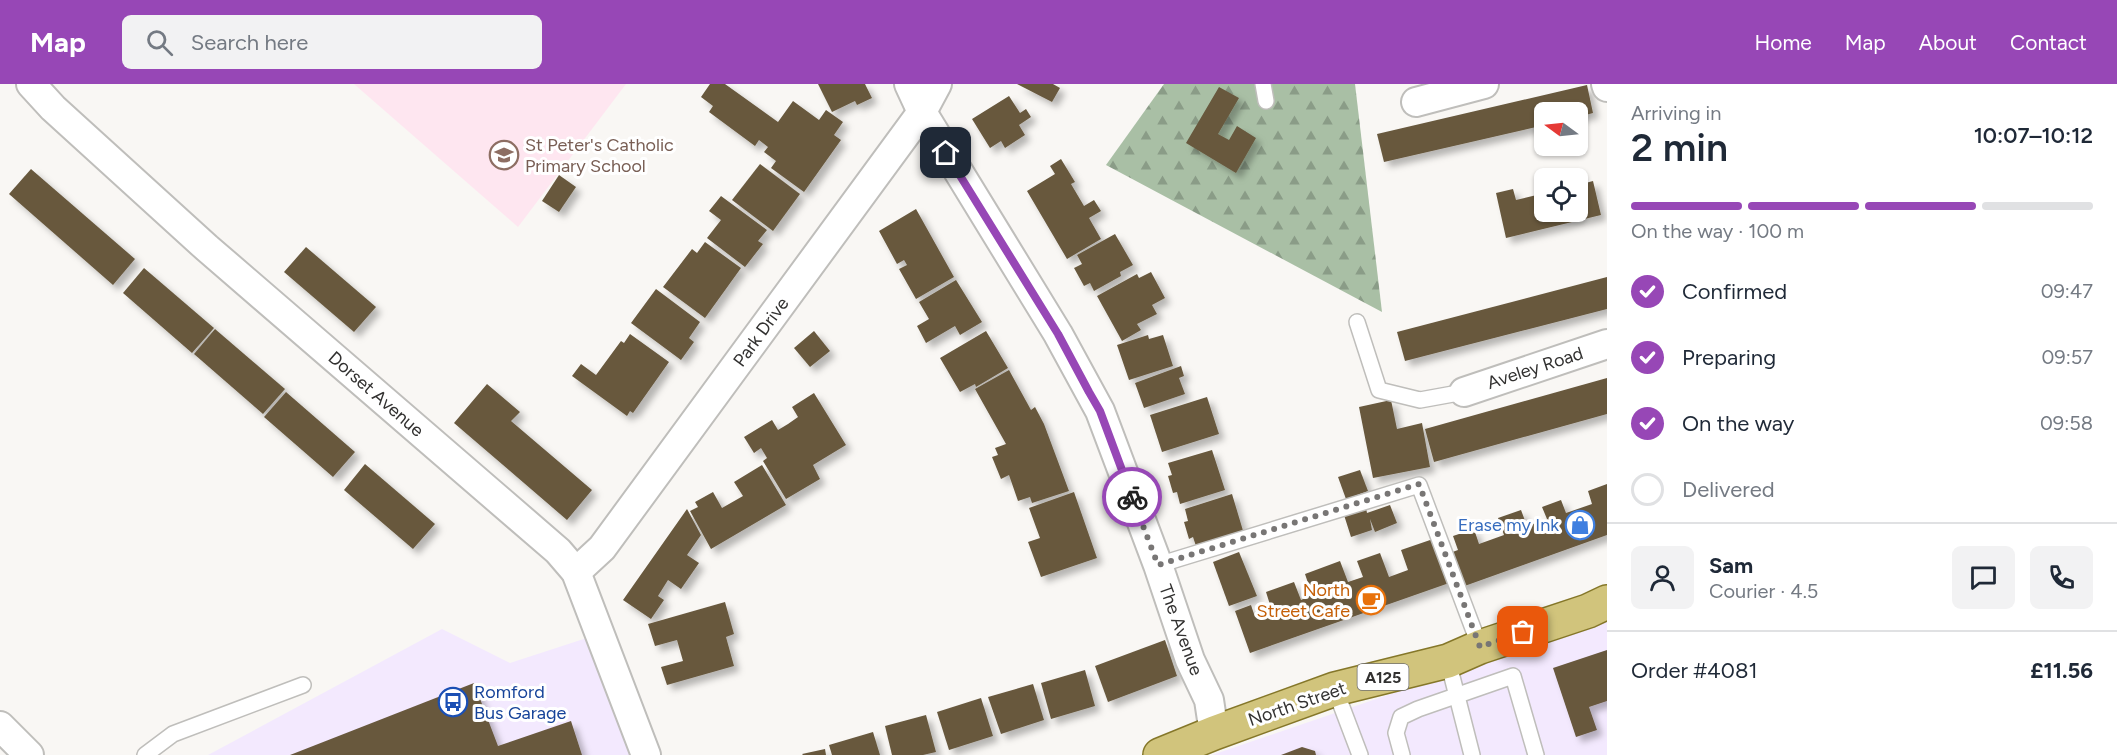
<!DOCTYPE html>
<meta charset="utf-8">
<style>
body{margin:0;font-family:Figtree,sans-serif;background:#f2f2f3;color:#1f2937;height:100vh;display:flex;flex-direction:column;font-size:22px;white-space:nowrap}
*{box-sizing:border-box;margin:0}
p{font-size:20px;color:#747a83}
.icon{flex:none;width:33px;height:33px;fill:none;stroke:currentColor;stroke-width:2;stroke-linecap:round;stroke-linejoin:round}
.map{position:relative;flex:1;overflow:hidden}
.drawer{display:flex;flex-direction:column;background:#fff;width:510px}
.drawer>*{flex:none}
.needle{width:39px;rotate:285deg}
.buttons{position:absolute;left:1534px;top:18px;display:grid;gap:12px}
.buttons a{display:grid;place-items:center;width:54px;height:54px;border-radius:9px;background:#fff;box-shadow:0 2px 4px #0004;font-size:30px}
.pin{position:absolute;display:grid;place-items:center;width:51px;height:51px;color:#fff;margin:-26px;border-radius:12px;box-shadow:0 3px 9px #0006}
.courier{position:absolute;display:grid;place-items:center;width:60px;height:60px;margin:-30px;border:4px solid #9747b6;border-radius:50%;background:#fff;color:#222;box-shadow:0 2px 8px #0007}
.overview em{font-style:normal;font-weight:600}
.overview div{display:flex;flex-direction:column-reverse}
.overview{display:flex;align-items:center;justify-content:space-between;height:102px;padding:0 24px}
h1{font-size:39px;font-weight:600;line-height:45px}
.bar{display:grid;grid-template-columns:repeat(4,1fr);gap:9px 6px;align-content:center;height:72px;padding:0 24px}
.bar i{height:8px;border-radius:4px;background:#e0e1e3}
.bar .active{background:#9747b6}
.bar p{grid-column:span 4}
.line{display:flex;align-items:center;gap:15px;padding:0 24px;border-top:2px solid #e0e1e3}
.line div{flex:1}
.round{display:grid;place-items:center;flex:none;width:63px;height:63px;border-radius:9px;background:#f2f2f3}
ol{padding:0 24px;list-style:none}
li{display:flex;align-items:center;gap:18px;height:66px}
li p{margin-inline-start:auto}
li .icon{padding:6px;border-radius:50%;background:#9747b6;color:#fff;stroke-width:4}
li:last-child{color:#747a83}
li i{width:33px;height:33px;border:3px solid #e0e1e3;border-radius:50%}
header{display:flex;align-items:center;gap:36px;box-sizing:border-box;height:84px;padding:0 30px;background:#9747b6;color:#fff}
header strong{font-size:28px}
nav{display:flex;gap:33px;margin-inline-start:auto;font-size:21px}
.search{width:420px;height:54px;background:#f2f2f3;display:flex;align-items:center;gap:15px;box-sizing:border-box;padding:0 21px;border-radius:9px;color:#747a83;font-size:22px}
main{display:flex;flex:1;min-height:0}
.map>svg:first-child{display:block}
.commercial{fill:#f3e9fe}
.education{fill:#fee6f0}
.forest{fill:url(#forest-firs)}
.building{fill:#67583e;filter:url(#shadow)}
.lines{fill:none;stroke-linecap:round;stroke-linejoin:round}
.lane-casing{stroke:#bfbebb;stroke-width:18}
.street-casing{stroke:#bfbebb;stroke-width:32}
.primary-casing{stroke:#857729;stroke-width:36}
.lane{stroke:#fff;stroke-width:15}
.street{stroke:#fff;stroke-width:28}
.primary{stroke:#d1c47c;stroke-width:33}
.done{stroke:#787675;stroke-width:6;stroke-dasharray:0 10.8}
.route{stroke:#9747b6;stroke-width:8}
.labels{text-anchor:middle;stroke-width:6;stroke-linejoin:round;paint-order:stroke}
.shield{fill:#fff;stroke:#706f6e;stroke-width:1.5}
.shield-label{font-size:16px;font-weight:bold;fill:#323130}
.education-label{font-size:18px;fill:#785e54;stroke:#fff;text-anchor:start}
.street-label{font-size:18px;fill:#323130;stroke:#fff}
.shop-label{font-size:18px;fill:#366cbe;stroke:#fff;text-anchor:end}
.food-label{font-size:18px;fill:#c56008;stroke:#fff;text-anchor:end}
.transit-label{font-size:18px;fill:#164399;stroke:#fff;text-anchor:start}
</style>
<header>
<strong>Map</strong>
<div class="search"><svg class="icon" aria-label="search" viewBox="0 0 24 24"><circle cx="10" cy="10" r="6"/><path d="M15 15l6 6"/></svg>Search here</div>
<nav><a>Home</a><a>Map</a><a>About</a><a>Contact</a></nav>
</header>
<main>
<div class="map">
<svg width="1607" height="671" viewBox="0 0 1607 671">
<defs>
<pattern id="forest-firs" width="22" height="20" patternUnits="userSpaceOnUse" patternTransform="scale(1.5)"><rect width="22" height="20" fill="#a9bfa5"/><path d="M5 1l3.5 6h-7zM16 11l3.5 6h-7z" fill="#8a9c87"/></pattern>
<filter id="shadow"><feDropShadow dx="5.5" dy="5.5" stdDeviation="3" flood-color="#0004"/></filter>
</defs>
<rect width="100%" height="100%" fill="#f9f7f4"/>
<g class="commercial">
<path d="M 1607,536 L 1607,671 L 1212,671 Z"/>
<path d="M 442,545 L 510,579 L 596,551 L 637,671 L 208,671 Z"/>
</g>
<path class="education" d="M 354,0 L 626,0 L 518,143 Z"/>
<path class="forest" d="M 1164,0 L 1355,0 L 1382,228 L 1106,81 Z"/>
<g class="building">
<path d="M 710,0 L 725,0 L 778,38 L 793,17 L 819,36 L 826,26 L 843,38 L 834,51 L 841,56 L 804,108 L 771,84 L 776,77 L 764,68 L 768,63 L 759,56 L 755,62 L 709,28 L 713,22 L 701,13 Z"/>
<path d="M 818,0 L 865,0 L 872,14 L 857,21 L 855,17 L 832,28 Z"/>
<path d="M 1017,0 L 1053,0 L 1060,4 L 1052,18 Z"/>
<path d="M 1587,1 L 1593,29 L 1578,33 L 1578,28 L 1545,28 L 1545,41 L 1384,78 L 1377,50 Z"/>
<path d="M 1219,3 L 1239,14 L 1218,50 L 1229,56 L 1237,42 L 1256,54 L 1236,89 L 1186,59 Z"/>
<path d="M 1009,12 L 1020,29 L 1026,25 L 1031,33 L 1019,41 L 1025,51 L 1005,64 L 1001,57 L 990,64 L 972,35 Z"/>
<path d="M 1061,75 L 1075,98 L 1071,100 L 1084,122 L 1094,116 L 1101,127 L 1089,134 L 1101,155 L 1067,175 L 1027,107 L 1055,90 L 1050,82 Z"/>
<path d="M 760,80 L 800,110 L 773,147 L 732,116 Z"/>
<path d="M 31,85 L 135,175 L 113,201 L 9,110 Z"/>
<path d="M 559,91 L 576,103 L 559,128 L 542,117 Z"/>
<path d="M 1593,97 L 1601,131 L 1506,154 L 1496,109 L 1513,105 L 1516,116 L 1545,109 L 1545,128 L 1578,128 L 1578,101 Z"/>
<path d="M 721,112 L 767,146 L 758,157 L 763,160 L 745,183 L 707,154 L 721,136 L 709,127 Z"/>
<path d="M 916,125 L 954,193 L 916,215 L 899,185 L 907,181 L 904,176 L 897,180 L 879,147 Z"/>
<path d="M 1115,150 L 1133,181 L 1120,188 L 1121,192 L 1094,207 L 1090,199 L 1084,202 L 1074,184 L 1082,180 L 1077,171 Z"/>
<path d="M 705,158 L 741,184 L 705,234 L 663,203 L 692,165 L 697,169 Z"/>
<path d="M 306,163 L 376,223 L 354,248 L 284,188 Z"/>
<path d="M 144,184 L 214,244 L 192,269 L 123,209 Z"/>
<path d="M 1151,188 L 1165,214 L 1152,221 L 1157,230 L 1137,240 L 1141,246 L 1122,257 L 1097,212 L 1137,190 L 1139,194 Z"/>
<path d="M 1607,193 L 1607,225 L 1405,277 L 1397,248 Z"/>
<path d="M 956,196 L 982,238 L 960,251 L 955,242 L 926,259 L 917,242 L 929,235 L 919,218 Z"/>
<path d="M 656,205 L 700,238 L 689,254 L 694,258 L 681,276 L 631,239 Z"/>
<path d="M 215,245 L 285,305 L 263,330 L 194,270 Z"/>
<path d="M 814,247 L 830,267 L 810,283 L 794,264 Z"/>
<path d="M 986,247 L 1008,284 L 976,303 L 975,300 L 960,308 L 940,274 Z"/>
<path d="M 630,250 L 669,278 L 633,329 L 630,327 L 627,332 L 572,292 L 581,280 L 596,291 L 621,257 L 624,259 Z"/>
<path d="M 1148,251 L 1149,255 L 1163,251 L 1173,282 L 1129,296 L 1117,261 Z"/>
<path d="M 1181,282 L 1184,292 L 1179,294 L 1185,310 L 1144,324 L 1135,299 Z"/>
<path d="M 1009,286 L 1031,326 L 1035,323 L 1044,340 L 1069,407 L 1032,419 L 1030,413 L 1018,417 L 1009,391 L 1001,395 L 992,373 L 998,371 L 995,364 L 1006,360 L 975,305 Z"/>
<path d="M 1607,294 L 1607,330 L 1434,378 L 1425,345 Z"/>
<path d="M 487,300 L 520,328 L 511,337 L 592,406 L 567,436 L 454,339 Z"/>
<path d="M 286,308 L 355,368 L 333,393 L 264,333 Z"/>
<path d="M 814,309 L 846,361 L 813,381 L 820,395 L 786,415 L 763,377 L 767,374 L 761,364 L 754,369 L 744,353 L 772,336 L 778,346 L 788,340 L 798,333 L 792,323 Z"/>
<path d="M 1207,313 L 1219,350 L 1162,368 L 1150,331 Z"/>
<path d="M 1391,316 L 1397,345 L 1422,339 L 1430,383 L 1373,394 L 1359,323 Z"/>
<path d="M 1212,366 L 1225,406 L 1180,420 L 1177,408 L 1173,409 L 1168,392 L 1172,391 L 1168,379 Z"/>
<path d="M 365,380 L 435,440 L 413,465 L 344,406 Z"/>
<path d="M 762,381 L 786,421 L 711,465 L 690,427 L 698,423 L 695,418 L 713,408 L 722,424 L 743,412 L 734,398 Z"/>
<path d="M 1360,386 L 1368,407 L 1346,415 L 1338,393 Z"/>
<path d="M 1607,400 L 1607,451 L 1459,504 L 1447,470 L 1458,466 L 1453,452 L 1474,445 L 1479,460 L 1504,451 L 1498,434 L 1521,426 L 1527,442 L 1547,435 L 1542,423 L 1561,416 L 1566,429 L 1592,420 L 1588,407 Z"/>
<path d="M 1074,408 L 1097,474 L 1041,493 L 1028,458 L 1040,454 L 1029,424 Z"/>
<path d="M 1232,410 L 1244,450 L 1197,465 L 1193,453 L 1189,455 L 1184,438 L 1188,437 L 1185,425 Z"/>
<path d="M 1390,421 L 1397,439 L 1375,448 L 1370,435 L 1372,446 L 1351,453 L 1344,431 L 1366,424 L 1367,429 Z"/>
<path d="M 687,425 L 701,451 L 687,471 L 699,479 L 681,505 L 668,496 L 658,512 L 664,516 L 651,535 L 623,516 Z"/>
<path d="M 1436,454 L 1452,498 L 1250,569 L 1235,527 L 1251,521 L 1255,533 L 1272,527 L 1266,508 L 1294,498 L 1301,516 L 1312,511 L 1305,490 L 1340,477 L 1348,498 L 1363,493 L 1357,477 L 1380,469 L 1389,493 L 1408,486 L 1401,466 Z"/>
<path d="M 1239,468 L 1257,512 L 1229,522 L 1213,478 Z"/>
<path d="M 725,518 L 734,550 L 726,553 L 734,582 L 667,601 L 661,583 L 683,577 L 677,556 L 655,562 L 648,540 Z"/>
<path d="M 1165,556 L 1177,592 L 1108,618 L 1095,582 Z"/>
<path d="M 1607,566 L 1607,617 L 1589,623 L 1597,646 L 1576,653 L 1553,584 Z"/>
<path d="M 1085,586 L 1095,622 L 1051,635 L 1041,599 Z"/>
<path d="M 474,599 L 498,662 L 571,637 L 582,671 L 290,671 Z"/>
<path d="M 1033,600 L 1044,636 L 1001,650 L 988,613 Z"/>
<path d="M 981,614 L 993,652 L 949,666 L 937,628 Z"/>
<path d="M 926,631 L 936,668 L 923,671 L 892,671 L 885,642 Z"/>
<path d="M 873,648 L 880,671 L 832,671 L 829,661 Z"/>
<path d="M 1302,663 L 1315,667 L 1316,671 L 1281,671 Z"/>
<path d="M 825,665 L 826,671 L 803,671 L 802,670 Z"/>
</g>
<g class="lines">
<g class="lane-casing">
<g id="lane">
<path d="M 1263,0 L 1266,17"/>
<path d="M 1357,238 L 1379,306 L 1420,316 L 1464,308"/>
<path d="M 1158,481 L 1419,401 L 1480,563"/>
<path d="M 1448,577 L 1472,671"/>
<path d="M 1335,605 L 1360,671"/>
<path d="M 145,671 L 173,650 L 303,601"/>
<path d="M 1402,671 L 1396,649 L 1401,633 L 1418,625 L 1513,592 L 1536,671"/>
</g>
</g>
<g class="street-casing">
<g id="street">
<path d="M 31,0 L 53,24 L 207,164 L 558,467 L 576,488 L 646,671"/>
<path d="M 909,0 L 922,28 L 1058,250 L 1100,327 L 1158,481 L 1190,576 L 1209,616 L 1214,649"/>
<path d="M 1606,0 L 1607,3"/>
<path d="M 1416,18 L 1484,0"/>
<path d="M 1464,308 L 1607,260"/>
<path d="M 576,488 L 602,464 L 922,28 L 937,0"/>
<path d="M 0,642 L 29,671"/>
</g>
</g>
<g class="primary-casing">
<path id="primary" d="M 1160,671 L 1214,649 L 1335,605 L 1448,577 L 1480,563 L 1588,527 L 1607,518"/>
</g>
<use href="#lane" class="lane"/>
<use href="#street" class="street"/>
<use href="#primary" class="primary"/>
</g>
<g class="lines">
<path class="done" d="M 1132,413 L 1158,481 L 1419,400 L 1480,563 L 1523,548"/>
<path class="route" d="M 946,69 L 1058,250 L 1089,308 L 1100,327 L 1132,413"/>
</g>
<defs>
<g id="school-ring" transform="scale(1.5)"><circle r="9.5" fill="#fff" stroke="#8d6e63" stroke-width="1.5"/><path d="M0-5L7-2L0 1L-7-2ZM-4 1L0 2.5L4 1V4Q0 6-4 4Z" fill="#8d6e63"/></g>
<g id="shop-ring" transform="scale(1.5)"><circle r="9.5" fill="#fff" stroke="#3f7fe0" stroke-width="1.5"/><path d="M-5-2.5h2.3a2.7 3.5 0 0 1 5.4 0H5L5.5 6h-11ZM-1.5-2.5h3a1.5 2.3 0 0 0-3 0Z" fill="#3f7fe0"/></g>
<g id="cafe-ring" transform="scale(1.5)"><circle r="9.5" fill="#fff" stroke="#e8710a" stroke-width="1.5"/><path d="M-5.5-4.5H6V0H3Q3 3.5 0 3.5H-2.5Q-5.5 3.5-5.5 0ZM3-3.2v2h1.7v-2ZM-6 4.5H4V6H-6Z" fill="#e8710a"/></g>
<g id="bus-ring" transform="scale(1.5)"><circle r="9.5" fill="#fff" stroke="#1a4fb4" stroke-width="1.5"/><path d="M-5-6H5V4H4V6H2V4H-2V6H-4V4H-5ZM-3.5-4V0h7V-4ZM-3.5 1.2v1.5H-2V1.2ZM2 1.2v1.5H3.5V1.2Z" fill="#1a4fb4"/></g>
</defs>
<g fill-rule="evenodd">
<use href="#school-ring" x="504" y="71"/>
<use href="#shop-ring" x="1580" y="441"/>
<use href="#cafe-ring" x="1371" y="516"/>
<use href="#bus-ring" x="453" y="618"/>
</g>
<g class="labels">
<rect class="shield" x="1357.5" y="580" width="51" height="26" rx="4.5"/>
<g class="shield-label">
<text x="1383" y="599">A125</text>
</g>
<g class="education-label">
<text x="525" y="67">St Peter's Catholic<tspan x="525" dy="21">Primary School</tspan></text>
</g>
<g class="street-label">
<text transform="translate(761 248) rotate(-54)" y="6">Park Drive</text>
<text transform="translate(1535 284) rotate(-18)" y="6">Aveley Road</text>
<text transform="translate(376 310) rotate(41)" y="6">Dorset Avenue</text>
<text transform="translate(1181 546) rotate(70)" y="6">The Avenue</text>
<text transform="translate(1297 620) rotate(-19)" y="6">North Street</text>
</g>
<g class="shop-label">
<text x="1559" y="447">Erase my Ink</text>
</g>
<g class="food-label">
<text x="1350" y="512">North<tspan x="1350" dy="21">Street Cafe</tspan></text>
</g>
<g class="transit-label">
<text x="474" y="614">Romford<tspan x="474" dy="21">Bus Garage</tspan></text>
</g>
</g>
</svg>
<div class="buttons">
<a><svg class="needle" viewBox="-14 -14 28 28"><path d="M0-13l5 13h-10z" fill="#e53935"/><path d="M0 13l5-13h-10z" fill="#747a83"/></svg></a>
<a><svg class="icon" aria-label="locate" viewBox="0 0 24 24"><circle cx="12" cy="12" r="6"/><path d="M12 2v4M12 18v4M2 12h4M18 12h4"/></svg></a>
</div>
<div class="pin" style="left:1523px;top:548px;background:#ea580c"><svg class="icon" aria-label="bag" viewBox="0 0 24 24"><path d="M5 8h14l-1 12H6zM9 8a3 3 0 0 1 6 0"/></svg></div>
<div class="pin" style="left:946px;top:69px;background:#1f2937"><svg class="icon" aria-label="home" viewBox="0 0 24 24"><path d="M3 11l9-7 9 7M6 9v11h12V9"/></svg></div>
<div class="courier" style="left:1132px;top:413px"><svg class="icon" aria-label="bike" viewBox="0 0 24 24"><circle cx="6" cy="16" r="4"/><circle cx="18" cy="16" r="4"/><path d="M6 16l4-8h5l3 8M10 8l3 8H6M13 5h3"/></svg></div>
</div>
<section class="drawer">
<div class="overview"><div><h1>2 min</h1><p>Arriving in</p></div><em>10:07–10:12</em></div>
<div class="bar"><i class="active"></i><i class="active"></i><i class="active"></i><i></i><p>On the way · 100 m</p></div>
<ol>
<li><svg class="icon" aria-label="check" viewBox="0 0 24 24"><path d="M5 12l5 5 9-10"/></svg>Confirmed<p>09:47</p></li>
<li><svg class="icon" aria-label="check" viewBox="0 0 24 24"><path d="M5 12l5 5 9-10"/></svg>Preparing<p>09:57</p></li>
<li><svg class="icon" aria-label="check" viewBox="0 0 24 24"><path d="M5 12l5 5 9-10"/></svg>On the way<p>09:58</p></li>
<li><i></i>Delivered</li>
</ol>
<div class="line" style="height:108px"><a class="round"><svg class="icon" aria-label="person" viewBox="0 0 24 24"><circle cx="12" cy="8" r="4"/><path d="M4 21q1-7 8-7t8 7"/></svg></a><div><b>Sam</b><p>Courier · 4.5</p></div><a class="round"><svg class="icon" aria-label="chat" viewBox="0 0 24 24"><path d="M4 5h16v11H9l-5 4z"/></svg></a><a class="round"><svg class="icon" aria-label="phone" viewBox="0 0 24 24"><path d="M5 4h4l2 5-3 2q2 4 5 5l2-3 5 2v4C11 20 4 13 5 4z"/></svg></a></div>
<div class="line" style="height:78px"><div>Order #4081</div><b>£11.56</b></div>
</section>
</main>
